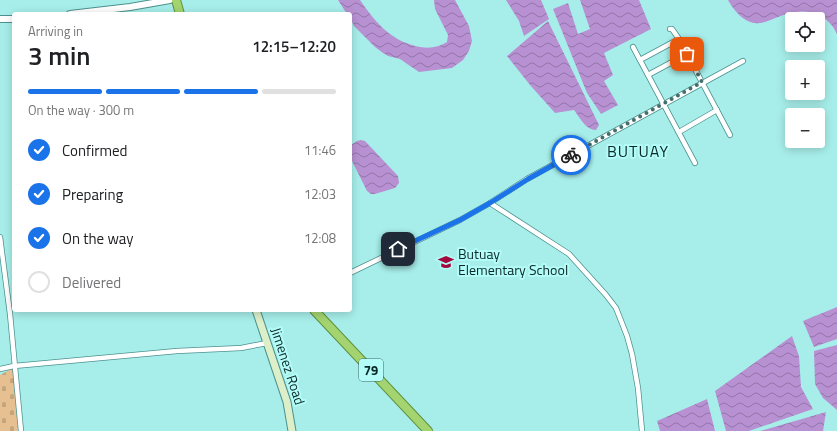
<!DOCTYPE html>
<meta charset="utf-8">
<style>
body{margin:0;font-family:"Titillium Web",sans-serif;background:#f6f6f6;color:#202124;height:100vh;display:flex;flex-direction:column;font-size:15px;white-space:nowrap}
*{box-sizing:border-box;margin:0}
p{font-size:13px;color:#757577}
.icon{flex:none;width:22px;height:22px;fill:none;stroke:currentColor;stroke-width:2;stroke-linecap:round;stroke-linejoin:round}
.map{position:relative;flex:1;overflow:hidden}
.drawer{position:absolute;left:12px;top:12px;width:340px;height:300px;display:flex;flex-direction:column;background:#fff;border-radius:4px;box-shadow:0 2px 10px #0003}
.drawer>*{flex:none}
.fabs{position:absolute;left:785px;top:12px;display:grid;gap:8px}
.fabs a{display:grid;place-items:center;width:40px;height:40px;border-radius:4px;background:#fff;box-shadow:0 2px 10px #0003;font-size:20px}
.pin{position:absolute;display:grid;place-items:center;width:34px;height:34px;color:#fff;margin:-17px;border-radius:8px;box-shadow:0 2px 6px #0006}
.courier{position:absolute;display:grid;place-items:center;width:40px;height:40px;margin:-20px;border:3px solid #1a73e8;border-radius:50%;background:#fff;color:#222;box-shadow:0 1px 5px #0007}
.headline em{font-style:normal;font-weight:600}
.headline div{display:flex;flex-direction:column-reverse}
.headline{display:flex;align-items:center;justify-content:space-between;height:68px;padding:0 16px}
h1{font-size:26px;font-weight:600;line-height:30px}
.bar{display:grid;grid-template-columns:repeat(4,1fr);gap:6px 4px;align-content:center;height:48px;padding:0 16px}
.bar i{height:5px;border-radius:3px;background:#e0e0e0}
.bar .selected{background:#1a73e8}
.bar p{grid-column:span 4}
ol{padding:0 16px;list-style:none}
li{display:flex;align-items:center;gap:12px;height:44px}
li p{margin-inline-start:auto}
li .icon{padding:4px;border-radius:50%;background:#1a73e8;color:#fff;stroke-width:4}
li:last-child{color:#757577}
li i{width:22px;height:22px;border:2px solid #e0e0e0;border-radius:50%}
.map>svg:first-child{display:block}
.cemetery{fill:url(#cemetery-stones)}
.water{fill:url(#water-waves)}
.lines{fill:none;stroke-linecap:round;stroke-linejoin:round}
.minor-casing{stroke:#4c918e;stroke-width:6}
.tertiary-casing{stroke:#4c918e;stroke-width:8}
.secondary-casing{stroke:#4c918e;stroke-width:9}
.trunk-casing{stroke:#5f913f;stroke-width:10}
.minor{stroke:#fff;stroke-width:4.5}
.tertiary{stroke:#fff;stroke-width:6}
.secondary{stroke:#dcefc9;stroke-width:7}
.trunk{stroke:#a3d46f;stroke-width:8}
.done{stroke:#426e6c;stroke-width:4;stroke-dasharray:0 7.2}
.route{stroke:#1a73e8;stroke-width:5}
.labels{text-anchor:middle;stroke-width:4;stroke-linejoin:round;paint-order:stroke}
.shield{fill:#b4fcf8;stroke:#3e6866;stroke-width:1}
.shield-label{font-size:13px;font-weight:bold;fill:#0b2928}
.poi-label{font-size:14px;fill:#0b2928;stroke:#b4fcf8;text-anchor:start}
.street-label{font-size:14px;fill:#0b2928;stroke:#b4fcf8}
.quarter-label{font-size:16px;letter-spacing:1px;fill:#0b2928;stroke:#b4fcf8}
</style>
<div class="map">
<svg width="837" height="431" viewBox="0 0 837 431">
<defs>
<pattern id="cemetery-stones" width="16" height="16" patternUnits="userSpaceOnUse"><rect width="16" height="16" fill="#e7c091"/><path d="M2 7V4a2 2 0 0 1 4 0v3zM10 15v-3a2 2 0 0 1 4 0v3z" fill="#c5a57d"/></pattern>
<pattern id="water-waves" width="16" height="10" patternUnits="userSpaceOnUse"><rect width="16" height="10" fill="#b891d2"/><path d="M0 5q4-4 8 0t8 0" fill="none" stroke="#9476aa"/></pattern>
</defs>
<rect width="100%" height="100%" fill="#a7eeea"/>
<path class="cemetery" d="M 13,368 L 18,431 L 0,431 L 0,375 Z"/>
<g class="water">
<path d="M 338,0 L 360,0 C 374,20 388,38 412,45 C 425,49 436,49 447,42 L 448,35 L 435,9 L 434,0 L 455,0 L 469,26 L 472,41 L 469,51 L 463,60 L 452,68 L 444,69 L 419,72 L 400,59 L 388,56 L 383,53 L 375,47 L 354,26 L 350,18 L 350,14 L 347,14 Z"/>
<path d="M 506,0 L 541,0 L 549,19 L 524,36 L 519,21 Z"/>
<path d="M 580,0 L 639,0 L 651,29 L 604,53 L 613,75 L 604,81 L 618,105 L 601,114 L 587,93 L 553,9 L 568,3 L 578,34 L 590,29 Z"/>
<path d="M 728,0 L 837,0 L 837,34 C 833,26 829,21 821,16 C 804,8 790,12 773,19 C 768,21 761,24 755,23 C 743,22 733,9 728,0 Z"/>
<path d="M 548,21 L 599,125 L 596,130 C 586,130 580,118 574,110 L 555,113 L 530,85 L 507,56 Z"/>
<path d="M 361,140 L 365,141 L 398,176 L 399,183 L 395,188 L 375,194 L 371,194 L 367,191 L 350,157 L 351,145 L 357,141 Z"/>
<path d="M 837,307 L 837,339 L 814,347 L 803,321 Z"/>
<path d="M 792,336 L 799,356 L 801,387 L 813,409 L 749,431 L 726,431 L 715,391 Z"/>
<path d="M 837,345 L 837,410 L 823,398 L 815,384 L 814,351 Z"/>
<path d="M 707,399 L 715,431 L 660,431 L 657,421 Z"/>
<path d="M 826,412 L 823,431 L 760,431 Z"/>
</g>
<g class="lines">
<g class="minor-casing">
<g id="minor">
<path d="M 670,29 L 672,29 L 679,39 L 730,135"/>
<path d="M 633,47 L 695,163"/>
<path d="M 640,60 L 679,39"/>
<path d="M 648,75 L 687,54"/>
<path d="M 679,132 L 717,110"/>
<path d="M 490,203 L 569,254 L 606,295 L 616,308 L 627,336 L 632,354 L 638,388 L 642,431"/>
<path d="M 0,237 L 10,314 L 21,431"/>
<path d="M 350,273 L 460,220 L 490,203 L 527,179 L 743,61"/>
<path d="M 0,369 L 14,366 L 177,351 L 241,348 L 267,343"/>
</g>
</g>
<g class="tertiary-casing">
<g id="tertiary">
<path d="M 70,14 L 130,7 L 170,0"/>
<path d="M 0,19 L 14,19"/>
</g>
</g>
<g class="secondary-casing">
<path id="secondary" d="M 256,310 L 287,402 L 292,431"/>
</g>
<g class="trunk-casing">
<g id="trunk">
<path d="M 176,0 L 180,14"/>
<path d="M 314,310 L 428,431"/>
</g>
</g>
<use href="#minor" class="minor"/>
<use href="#tertiary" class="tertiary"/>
<use href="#secondary" class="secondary"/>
<use href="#trunk" class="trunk"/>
</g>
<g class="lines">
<path class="done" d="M 571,155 L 702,82 L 687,54"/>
<path class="route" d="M 398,249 L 460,220 L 490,203 L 528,179 L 571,155"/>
</g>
<defs>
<g id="school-bare" transform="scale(1.2)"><path d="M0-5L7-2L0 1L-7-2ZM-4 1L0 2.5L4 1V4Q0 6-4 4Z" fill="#a3083e" stroke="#b4fcf8" stroke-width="2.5" paint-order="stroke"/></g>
</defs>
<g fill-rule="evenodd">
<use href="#school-bare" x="446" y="262"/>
</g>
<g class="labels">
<rect class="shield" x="359" y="359" width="24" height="22" rx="3"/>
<g class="shield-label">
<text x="371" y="375">79</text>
</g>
<g class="poi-label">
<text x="458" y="259">Butuay<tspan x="458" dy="16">Elementary School</tspan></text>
</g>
<g class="street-label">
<text transform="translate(288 366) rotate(72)" y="5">Jimenez Road</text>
</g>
<g class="quarter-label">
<text x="638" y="157">BUTUAY</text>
</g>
</g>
</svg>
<div class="fabs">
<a><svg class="icon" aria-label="locate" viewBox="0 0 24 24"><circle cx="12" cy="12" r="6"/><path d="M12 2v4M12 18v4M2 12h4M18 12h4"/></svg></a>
<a>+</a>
<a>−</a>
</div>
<div class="pin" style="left:687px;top:54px;background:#ea580c"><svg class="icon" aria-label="bag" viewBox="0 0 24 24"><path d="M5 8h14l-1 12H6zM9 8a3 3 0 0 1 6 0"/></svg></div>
<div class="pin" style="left:398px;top:249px;background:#1f2937"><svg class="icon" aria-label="home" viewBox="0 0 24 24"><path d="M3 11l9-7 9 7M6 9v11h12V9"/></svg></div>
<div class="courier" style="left:571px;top:155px"><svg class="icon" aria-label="bike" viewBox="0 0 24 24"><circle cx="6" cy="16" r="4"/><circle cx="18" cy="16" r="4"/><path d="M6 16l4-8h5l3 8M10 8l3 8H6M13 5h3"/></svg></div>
<section class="drawer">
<div class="headline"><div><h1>3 min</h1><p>Arriving in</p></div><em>12:15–12:20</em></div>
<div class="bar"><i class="selected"></i><i class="selected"></i><i class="selected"></i><i></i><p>On the way · 300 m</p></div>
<ol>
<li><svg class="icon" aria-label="check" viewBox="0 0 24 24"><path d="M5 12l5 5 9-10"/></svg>Confirmed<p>11:46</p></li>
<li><svg class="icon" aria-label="check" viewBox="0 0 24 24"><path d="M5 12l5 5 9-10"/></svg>Preparing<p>12:03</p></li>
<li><svg class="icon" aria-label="check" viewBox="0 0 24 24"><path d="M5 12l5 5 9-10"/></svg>On the way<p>12:08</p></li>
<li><i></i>Delivered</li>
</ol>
</section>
</div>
